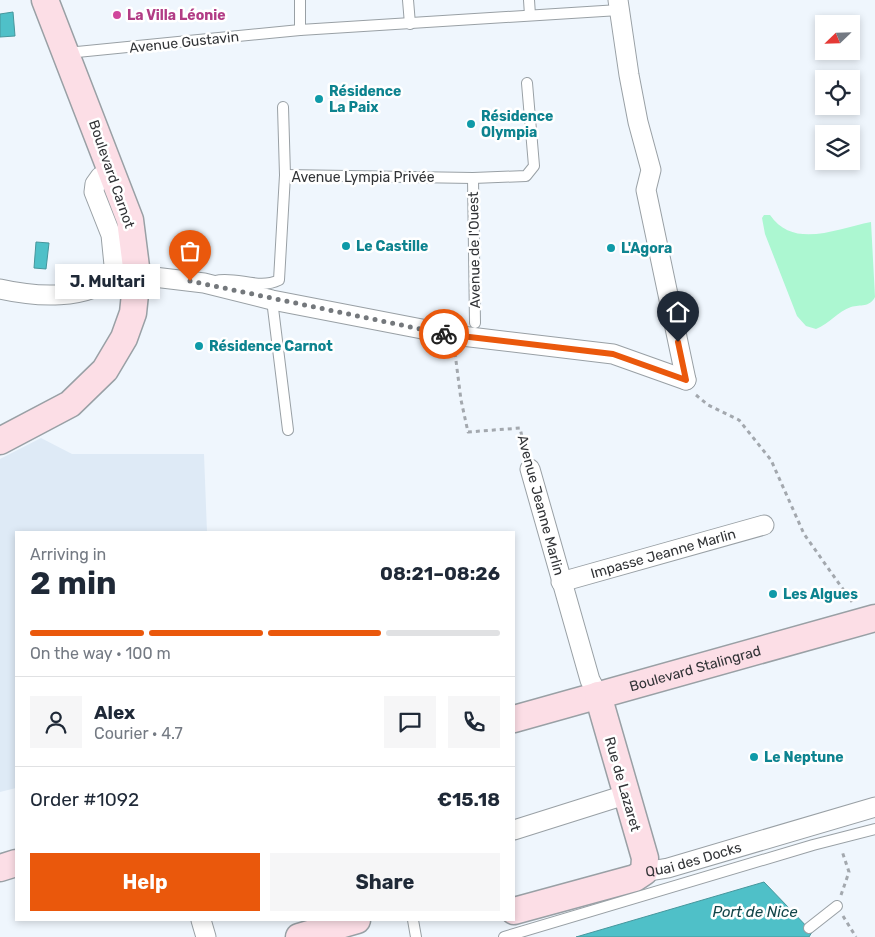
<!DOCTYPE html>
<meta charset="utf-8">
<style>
body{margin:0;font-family:Rubik,sans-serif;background:#f6f6f7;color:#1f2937;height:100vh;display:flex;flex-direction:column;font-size:19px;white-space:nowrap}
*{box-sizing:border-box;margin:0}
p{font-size:16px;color:#747a83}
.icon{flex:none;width:28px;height:28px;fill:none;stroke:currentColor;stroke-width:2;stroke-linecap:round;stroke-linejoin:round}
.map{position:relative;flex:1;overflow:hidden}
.details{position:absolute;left:15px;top:531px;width:500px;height:390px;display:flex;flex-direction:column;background:#fff;border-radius:0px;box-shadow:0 2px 8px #0003}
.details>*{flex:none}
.needle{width:32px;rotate:247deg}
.buttons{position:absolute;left:815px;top:15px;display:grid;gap:10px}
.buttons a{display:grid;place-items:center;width:45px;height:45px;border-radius:0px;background:#fff;box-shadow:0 2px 8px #0003;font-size:25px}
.pin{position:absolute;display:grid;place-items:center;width:42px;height:42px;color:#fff;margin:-51px -21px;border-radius:50% 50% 50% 0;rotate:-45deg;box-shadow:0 0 5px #0007}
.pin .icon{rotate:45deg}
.courier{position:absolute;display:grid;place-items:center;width:50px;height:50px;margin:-25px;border:4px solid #ea580c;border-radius:50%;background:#fff;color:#222;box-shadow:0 1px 6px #0007}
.bubble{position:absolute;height:35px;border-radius:0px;background:#fff;box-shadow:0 2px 8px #0003;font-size:16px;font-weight:700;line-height:35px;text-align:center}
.head em{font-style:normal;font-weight:700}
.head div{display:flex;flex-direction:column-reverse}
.head{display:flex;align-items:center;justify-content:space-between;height:85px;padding:0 15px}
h1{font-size:32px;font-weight:700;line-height:38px}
.bar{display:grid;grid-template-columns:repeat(4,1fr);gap:8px 5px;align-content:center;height:60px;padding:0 15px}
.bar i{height:6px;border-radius:4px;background:#e0e1e3}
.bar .on{background:#ea580c}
.bar p{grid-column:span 4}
.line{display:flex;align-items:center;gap:12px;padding:0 15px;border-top:1px solid #e0e1e3}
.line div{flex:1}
.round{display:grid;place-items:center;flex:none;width:52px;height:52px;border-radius:0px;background:#f6f6f7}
.cta{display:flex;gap:10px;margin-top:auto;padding:10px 15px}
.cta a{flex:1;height:58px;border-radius:0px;background:#ea580c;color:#fff;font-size:20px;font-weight:700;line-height:58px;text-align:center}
.cta a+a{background:#f6f6f7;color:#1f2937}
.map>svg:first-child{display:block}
.built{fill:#deeaf6}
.green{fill:#acf7d1}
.water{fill:#4fc0c8;stroke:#46969c}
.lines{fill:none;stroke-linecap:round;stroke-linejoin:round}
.lane-casing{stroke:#99a0a5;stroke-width:12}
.street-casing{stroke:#99a0a5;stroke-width:21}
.secondary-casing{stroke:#99a0a5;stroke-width:29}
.path{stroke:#a3a8ae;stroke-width:3;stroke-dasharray:4 4;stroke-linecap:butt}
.lane{stroke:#fff;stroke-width:10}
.street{stroke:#fff;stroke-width:19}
.secondary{stroke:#fcdee6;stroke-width:26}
.done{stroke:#74787c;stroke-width:5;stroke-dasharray:0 9}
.route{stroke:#ea580c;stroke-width:6}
.hotel-dot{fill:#d1479c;stroke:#fff;stroke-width:2}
.culture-dot{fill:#0f9aa8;stroke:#fff;stroke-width:2}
.labels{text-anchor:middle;stroke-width:5;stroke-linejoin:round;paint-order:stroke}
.hotel-label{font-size:14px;font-weight:bold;fill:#b23c85;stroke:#fff;text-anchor:start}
.street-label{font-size:14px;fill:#323437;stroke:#fff}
.culture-label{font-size:14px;font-weight:bold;fill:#0d838f;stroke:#fff;text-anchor:start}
.water-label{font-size:15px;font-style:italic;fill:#13464a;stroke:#fff}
</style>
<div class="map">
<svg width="875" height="937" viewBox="0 0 875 937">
<rect width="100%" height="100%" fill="#eff6fd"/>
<path class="built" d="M 41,438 L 72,454 L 204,454 L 207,532 L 16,532 L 16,788 L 0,792 L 0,459 Z"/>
<path class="green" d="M 764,215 L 770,215 C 794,250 838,228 871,222 L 875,297 C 869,308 861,304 851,307 C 838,311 829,324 816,329 L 806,326 L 797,316 L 765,234 L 762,218 Z"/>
<g class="water">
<path d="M 13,12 L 15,36 L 0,37 L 0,14 Z"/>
<path d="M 36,242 L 49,243 L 46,269 L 34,268 Z"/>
<path d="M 764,882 L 812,932 L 809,937 L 576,937 Z"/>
</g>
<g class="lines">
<g class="lane-casing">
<g id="lane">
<path d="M 300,0 L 300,30"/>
<path d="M 408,0 L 410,24"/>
<path d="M 529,0 L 530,15"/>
<path d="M 67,53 L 300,30 L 619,10"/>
<path d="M 283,107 L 285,175"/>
<path d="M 473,178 L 475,323"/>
<path d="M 215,281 C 236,276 259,290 279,280 L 285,175 L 473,178 L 526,176 L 534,166 L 527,83"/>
<path d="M 272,300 L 288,430"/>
<path d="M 413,920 L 416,937"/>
<path d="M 809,928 L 837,906"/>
<path d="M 504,937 L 813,845 L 875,829"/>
</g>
</g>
<g class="street-casing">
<g id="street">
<path d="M 618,0 L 629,75 L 638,122 L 651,170 L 646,190 L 686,380"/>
<path d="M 137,275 L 204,283 L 272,300 L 453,335 L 613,354 L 686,380"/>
<path d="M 0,289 C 35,297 87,301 115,275 L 111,235 L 94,192 L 95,184 L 100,177 L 113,171"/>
<path d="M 530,469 L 590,680 L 598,695"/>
<path id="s1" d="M 561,582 L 764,525"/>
<path d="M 514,830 L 625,795"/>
<path id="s2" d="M 644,872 L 668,868 L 875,807"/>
<path d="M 201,920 L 206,937"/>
</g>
</g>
<g class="secondary-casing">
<g id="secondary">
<path d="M 0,441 L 70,404 L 105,370 L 124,338 L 133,313 L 137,275 L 130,220 L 45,0"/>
<path id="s3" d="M 514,719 L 875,618"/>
<path d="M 0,868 L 16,863"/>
<path d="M 514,911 L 635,878 L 644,872 L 645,858 L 598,695"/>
<path d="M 299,937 L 357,920"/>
</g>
</g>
<g class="path">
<path d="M 455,353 L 461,400 L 468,432 L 520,428 L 526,454"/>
<path d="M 696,395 L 708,405 L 739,420 L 771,460 L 804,534 L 852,602"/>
<path d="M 841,895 L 849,872 L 842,851"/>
<path d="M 843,916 L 856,937"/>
</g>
<use href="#lane" class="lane"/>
<use href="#street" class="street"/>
<use href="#secondary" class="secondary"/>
</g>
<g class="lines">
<path class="done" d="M 190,281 L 444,334"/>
<path class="route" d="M 444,334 L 613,354 L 686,380 L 678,342"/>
</g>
<circle class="hotel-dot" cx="117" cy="15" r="5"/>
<g class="culture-dot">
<circle cx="319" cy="99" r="5"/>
<circle cx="471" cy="124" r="5"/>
<circle cx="346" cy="246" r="5"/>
<circle cx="611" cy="248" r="5"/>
<circle cx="199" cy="346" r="5"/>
<circle cx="773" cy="594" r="5"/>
<circle cx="754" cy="757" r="5"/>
</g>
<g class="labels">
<g class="hotel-label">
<text x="127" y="20">La Villa Léonie</text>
</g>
<g class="street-label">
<text transform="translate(184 42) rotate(-6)" y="5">Avenue Gustavin</text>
<text transform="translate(112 174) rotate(71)" y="5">Boulevard Carnot</text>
<text x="363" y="182">Avenue Lympia Privée</text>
<text transform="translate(474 250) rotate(-91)" y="5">Avenue de l'Ouest</text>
<text transform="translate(541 505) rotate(75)" y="5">Avenue Jeanne Marlin</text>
<text dy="5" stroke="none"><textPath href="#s1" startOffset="106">Impasse Jeanne Marlin</textPath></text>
<text dy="5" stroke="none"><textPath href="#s3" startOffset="188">Boulevard Stalingrad</textPath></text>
<text transform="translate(623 784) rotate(74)" y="5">Rue de Lazaret</text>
<text dy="5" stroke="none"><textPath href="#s2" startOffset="51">Quai des Docks</textPath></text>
</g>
<g class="culture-label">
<text x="329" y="96">Résidence<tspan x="329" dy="16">La Paix</tspan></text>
<text x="481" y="121">Résidence<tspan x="481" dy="16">Olympia</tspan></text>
<text x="356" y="251">Le Castille</text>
<text x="621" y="253">L'Agora</text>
<text x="209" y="351">Résidence Carnot</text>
<text x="783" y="599">Les Algues</text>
<text x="764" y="762">Le Neptune</text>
</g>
<g class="water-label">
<text x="755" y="917">Port de Nice</text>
</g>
</g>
</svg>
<div class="buttons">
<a><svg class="needle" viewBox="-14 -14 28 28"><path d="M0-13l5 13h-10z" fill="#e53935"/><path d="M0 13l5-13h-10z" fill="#747a83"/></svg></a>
<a><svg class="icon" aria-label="locate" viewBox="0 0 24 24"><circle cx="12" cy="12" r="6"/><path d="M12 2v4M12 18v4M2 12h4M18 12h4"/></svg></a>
<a><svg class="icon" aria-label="layers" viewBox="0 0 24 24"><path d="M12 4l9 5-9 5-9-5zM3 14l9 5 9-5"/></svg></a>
</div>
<div class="pin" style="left:190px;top:281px;background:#ea580c"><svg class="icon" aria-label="bag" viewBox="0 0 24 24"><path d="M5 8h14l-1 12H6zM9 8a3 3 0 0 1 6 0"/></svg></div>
<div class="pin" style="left:678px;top:342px;background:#1f2937"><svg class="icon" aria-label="home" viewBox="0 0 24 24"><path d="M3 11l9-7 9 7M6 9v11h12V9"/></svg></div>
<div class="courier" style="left:444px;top:334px"><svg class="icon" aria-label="bike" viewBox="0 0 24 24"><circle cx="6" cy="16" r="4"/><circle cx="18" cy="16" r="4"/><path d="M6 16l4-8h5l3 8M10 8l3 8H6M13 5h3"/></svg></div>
<div class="bubble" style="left:55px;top:264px;width:105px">J. Multari</div>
<section class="details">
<div class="head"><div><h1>2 min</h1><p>Arriving in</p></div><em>08:21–08:26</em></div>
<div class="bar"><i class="on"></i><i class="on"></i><i class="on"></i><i></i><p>On the way · 100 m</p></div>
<div class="line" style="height:90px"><a class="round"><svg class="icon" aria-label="person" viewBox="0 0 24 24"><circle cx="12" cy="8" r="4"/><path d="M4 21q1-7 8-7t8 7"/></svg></a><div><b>Alex</b><p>Courier · 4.7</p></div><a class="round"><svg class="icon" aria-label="chat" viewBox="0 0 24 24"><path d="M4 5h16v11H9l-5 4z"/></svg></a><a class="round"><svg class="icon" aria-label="phone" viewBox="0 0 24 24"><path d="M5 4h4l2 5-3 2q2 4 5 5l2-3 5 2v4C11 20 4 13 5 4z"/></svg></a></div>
<div class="line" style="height:65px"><div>Order #1092</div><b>€15.18</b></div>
<div class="cta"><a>Help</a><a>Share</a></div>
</section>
</div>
